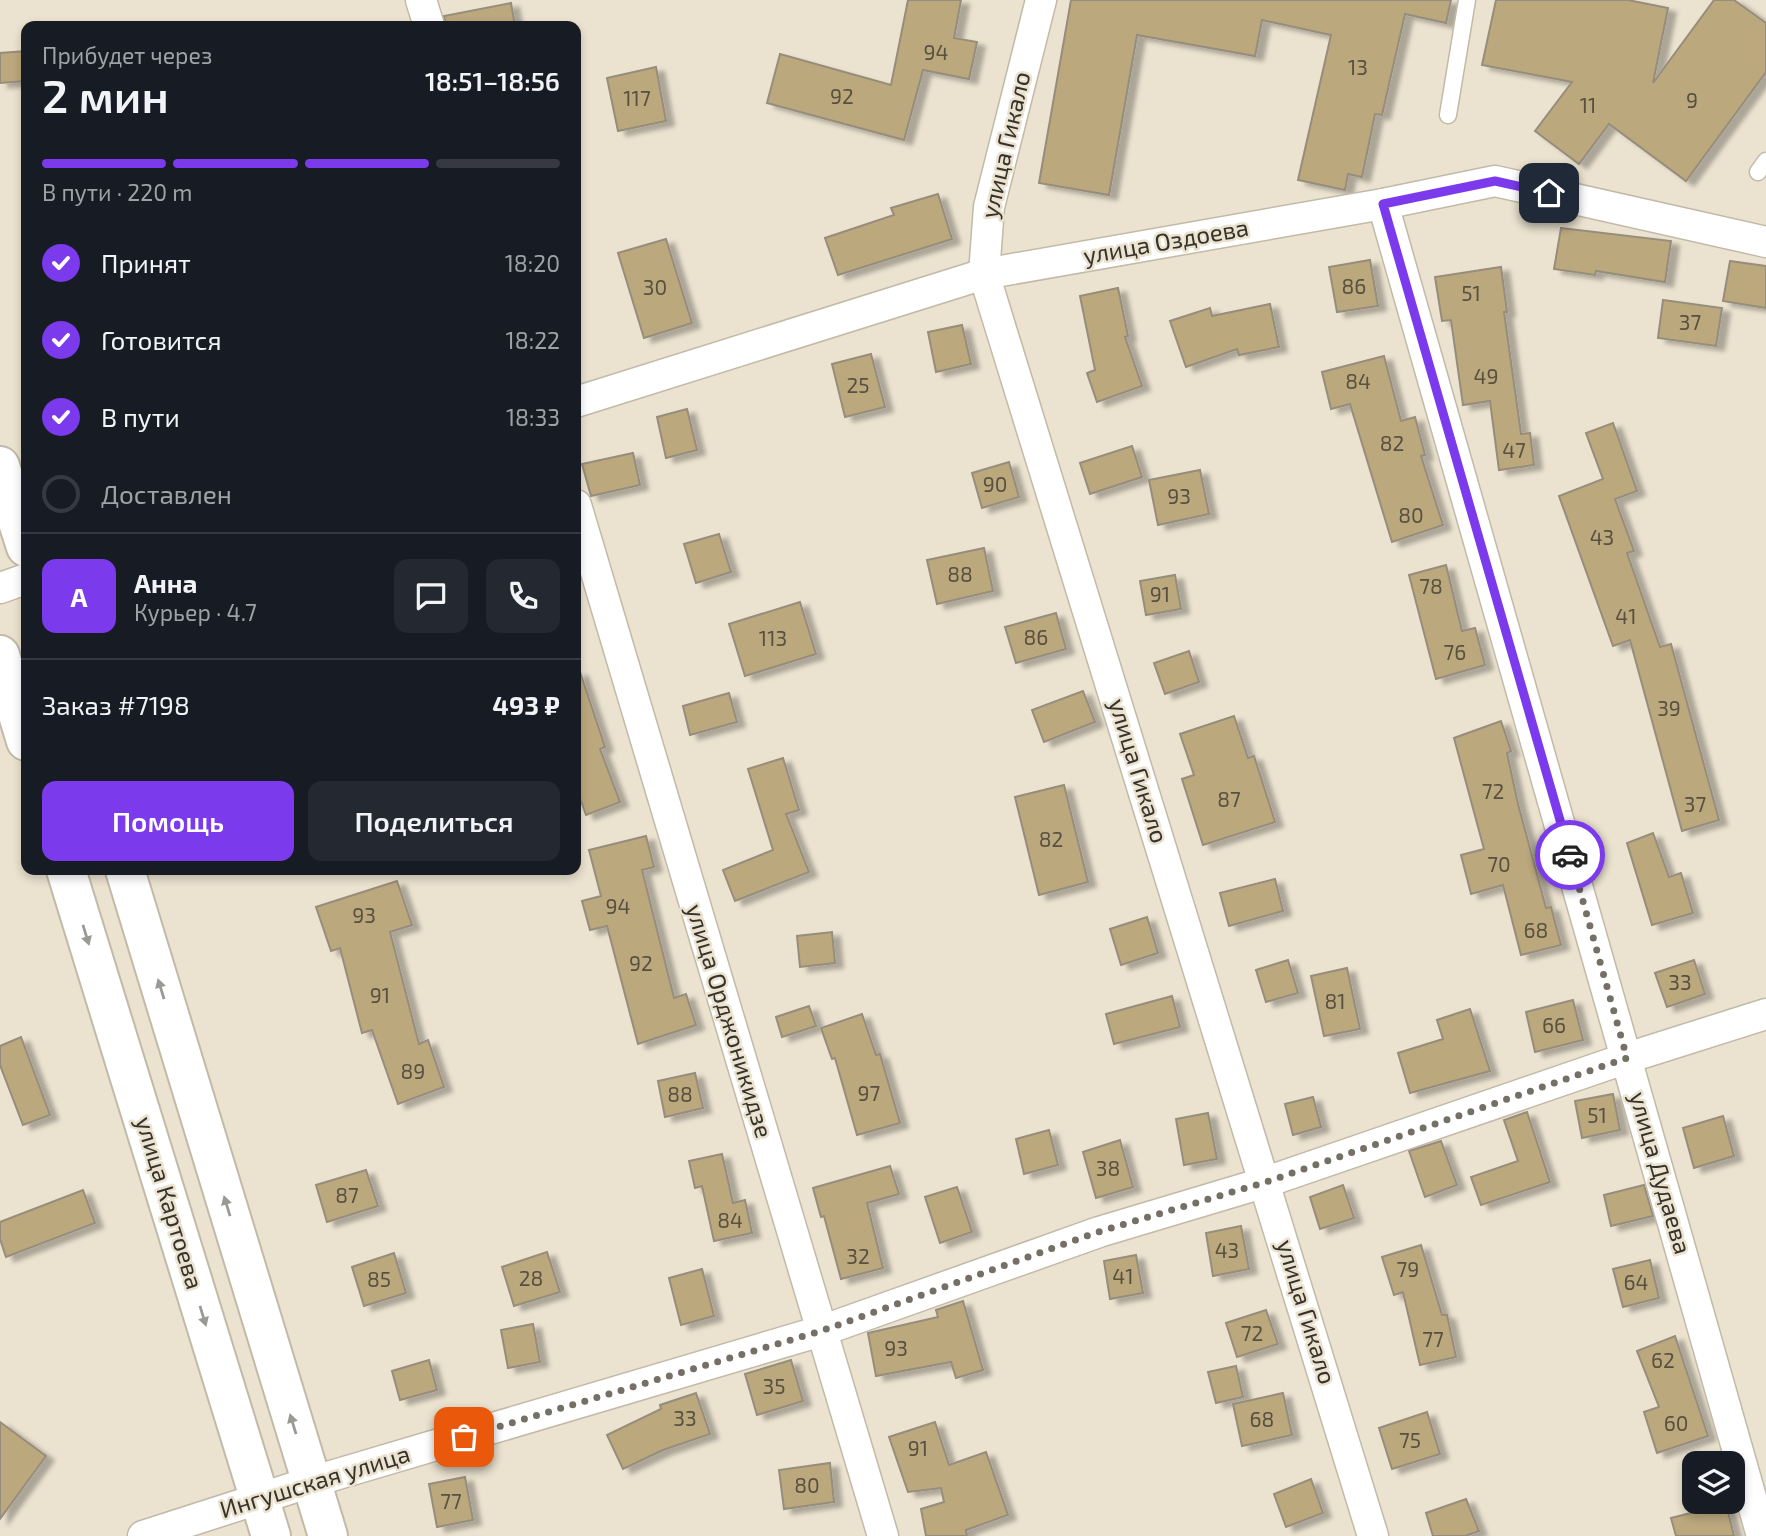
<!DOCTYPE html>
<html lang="ru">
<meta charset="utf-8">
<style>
body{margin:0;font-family:"Exo 2",sans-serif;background:#242831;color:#f1f3f6;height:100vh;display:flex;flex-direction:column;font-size:26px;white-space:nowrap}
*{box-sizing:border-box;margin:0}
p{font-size:23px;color:#9ea1a6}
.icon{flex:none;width:38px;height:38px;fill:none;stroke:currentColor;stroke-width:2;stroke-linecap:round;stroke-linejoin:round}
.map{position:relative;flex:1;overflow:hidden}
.panel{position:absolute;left:21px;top:21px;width:560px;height:854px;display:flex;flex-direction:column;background:#171b24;border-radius:14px;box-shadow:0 4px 10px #0003}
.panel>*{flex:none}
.fabs{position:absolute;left:1682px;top:1451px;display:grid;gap:14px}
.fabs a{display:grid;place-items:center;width:63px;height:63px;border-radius:14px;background:#171b24;box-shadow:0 4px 10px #0003;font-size:35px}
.pin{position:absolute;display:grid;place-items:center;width:60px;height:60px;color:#fff;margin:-30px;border-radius:14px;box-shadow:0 4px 10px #0006}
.courier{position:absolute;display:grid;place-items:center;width:70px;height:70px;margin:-35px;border:5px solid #7c3aed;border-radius:50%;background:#fff;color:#222;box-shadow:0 2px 9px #0007}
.headline em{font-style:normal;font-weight:600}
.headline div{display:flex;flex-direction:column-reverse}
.headline{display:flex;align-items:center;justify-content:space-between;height:119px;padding:0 21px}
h1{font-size:46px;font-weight:600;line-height:52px}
.bar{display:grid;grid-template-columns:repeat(4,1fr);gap:10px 7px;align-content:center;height:84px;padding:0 21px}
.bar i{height:9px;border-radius:5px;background:#363941}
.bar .active{background:#7c3aed}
.bar p{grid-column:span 4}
.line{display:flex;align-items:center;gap:18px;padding:0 21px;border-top:2px solid #363941}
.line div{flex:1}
.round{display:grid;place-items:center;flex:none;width:74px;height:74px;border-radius:14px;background:#242831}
ol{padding:0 21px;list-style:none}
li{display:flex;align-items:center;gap:21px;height:77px}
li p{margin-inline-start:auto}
li .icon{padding:7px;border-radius:50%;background:#7c3aed;color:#fff;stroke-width:4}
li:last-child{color:#9ea1a6}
li i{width:38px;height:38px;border:4px solid #363941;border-radius:50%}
.primary-button{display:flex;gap:14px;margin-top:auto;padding:14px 21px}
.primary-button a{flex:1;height:80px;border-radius:14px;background:#7c3aed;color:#fff;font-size:28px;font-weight:600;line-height:80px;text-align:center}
.primary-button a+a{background:#242831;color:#f1f3f6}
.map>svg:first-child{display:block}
.building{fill:#bca87d;stroke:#968d7c;stroke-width:2;filter:url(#shadow)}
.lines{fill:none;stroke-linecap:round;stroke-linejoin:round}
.lane-casing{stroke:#c2baa8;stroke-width:19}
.street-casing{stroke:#c2baa8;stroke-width:33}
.secondary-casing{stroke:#c2baa8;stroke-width:42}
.lane{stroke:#fff;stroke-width:16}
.street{stroke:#fff;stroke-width:30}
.secondary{stroke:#fff;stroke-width:38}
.oneway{fill:#9a9996}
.done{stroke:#757065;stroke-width:7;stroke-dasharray:0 12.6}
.route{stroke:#7c3aed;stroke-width:9}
.labels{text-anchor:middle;stroke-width:5;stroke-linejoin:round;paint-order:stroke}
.number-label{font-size:21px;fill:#585040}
.street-label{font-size:24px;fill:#36332c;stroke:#ebe2cf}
</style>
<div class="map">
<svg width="1766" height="1536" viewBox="0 0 1766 1536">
<defs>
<filter id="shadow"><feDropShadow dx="8" dy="4.5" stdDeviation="2" flood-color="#0004"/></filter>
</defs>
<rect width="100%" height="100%" fill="#ebe2cf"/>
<g class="building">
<path d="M 908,0 L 961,0 L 954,38 L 977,42 L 969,79 L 923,70 L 904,140 L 767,103 L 780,54 L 891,85 Z"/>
<path d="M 1071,0 L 1451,0 L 1446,23 L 1405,14 L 1382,115 L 1375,114 L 1362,177 L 1348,174 L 1345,190 L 1298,180 L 1331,35 L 1262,20 L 1255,56 L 1137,35 L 1109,195 L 1039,183 Z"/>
<path d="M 1496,0 L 1628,0 L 1668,8 L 1653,83 L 1714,0 L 1734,0 L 1766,23 L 1766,72 L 1686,181 L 1609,124 L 1579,164 L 1535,131 L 1572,82 L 1482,65 Z"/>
<path d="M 511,3 L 515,26 L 446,26 L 444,16 Z"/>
<path d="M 26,51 L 26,81 L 0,83 L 0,53 Z"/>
<path d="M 656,67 L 666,121 L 618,131 L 607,78 Z"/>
<path d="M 938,194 L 952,239 L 838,275 L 825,238 L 894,215 L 891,208 Z"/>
<path d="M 1561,228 L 1671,241 L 1665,282 L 1596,271 L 1595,275 L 1554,269 Z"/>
<path d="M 666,239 L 692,323 L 644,338 L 618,253 Z"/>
<path d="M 1370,260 L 1378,306 L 1337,312 L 1329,267 Z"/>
<path d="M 1730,261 L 1766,266 L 1766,308 L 1723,301 Z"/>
<path d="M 1501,267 L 1507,312 L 1504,312 L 1521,434 L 1530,433 L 1534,465 L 1499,470 L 1490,401 L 1463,405 L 1451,320 L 1442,321 L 1435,277 Z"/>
<path d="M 1118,288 L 1128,336 L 1125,337 L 1142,386 L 1097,402 L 1087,373 L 1095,370 L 1080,296 Z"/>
<path d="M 1663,300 L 1722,308 L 1716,346 L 1658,338 Z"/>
<path d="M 1270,304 L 1279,347 L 1239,355 L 1237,349 L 1186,367 L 1170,321 L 1210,308 L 1212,316 Z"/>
<path d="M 962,325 L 971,364 L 936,372 L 928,332 Z"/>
<path d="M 871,354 L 885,407 L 845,417 L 832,364 Z"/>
<path d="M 1384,356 L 1401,421 L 1415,417 L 1425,455 L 1421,456 L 1443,525 L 1392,542 L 1350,404 L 1331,409 L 1322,372 Z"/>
<path d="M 687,409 L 697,450 L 666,458 L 657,417 Z"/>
<path d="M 1613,423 L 1637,491 L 1615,499 L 1634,551 L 1627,553 L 1660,647 L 1671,644 L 1719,820 L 1682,831 L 1630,640 L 1613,646 L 1559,496 L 1603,479 L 1586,433 Z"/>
<path d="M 1132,446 L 1142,477 L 1090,494 L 1080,463 Z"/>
<path d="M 633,453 L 640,485 L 591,496 L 582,464 Z"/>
<path d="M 1009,462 L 1019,497 L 982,508 L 972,473 Z"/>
<path d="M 1200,470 L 1209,514 L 1158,525 L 1149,480 Z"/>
<path d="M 719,534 L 731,572 L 696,583 L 684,544 Z"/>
<path d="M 984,548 L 993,591 L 937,604 L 927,560 Z"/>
<path d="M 1446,565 L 1462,631 L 1475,628 L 1485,665 L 1436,679 L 1409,575 Z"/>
<path d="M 1175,575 L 1181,609 L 1146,615 L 1140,581 Z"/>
<path d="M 800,602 L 816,654 L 745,676 L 729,624 Z"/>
<path d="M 1056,613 L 1066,649 L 1016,663 L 1005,627 Z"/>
<path d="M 1189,651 L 1199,682 L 1165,694 L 1154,663 Z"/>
<path d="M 576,672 L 580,672 L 605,747 L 600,749 L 620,802 L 586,815 L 576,787 Z"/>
<path d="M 1083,691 L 1095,722 L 1044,742 L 1032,710 Z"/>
<path d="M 729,693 L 737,722 L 690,735 L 683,706 Z"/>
<path d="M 1234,716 L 1248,758 L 1254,756 L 1275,822 L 1203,845 L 1182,779 L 1194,775 L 1180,734 Z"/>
<path d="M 1501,721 L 1511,751 L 1507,753 L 1518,804 L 1546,908 L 1551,907 L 1561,945 L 1521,955 L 1503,885 L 1471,894 L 1461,855 L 1484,849 L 1454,738 Z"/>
<path d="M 783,758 L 799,810 L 786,814 L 809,872 L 735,901 L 723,870 L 773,850 L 748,769 Z"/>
<path d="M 1064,785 L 1088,882 L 1039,895 L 1015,797 Z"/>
<path d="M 1653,833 L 1669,877 L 1681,873 L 1693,913 L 1652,925 L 1627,843 Z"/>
<path d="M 646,836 L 654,867 L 642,870 L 674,998 L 686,994 L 696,1025 L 638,1044 L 607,926 L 590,930 L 582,901 L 601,896 L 589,850 Z"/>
<path d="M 1275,879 L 1283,911 L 1229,926 L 1220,893 Z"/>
<path d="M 397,881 L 412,925 L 390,932 L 419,1044 L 428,1040 L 444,1087 L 398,1104 L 372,1030 L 362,1033 L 340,948 L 331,951 L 316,907 Z"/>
<path d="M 1147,917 L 1158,953 L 1121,965 L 1110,929 Z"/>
<path d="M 832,932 L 835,963 L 800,967 L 797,936 Z"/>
<path d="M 1288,960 L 1298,993 L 1266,1002 L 1256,970 Z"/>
<path d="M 1694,960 L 1705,994 L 1667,1007 L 1655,973 Z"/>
<path d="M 1347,968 L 1360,1029 L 1324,1036 L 1311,976 Z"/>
<path d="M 1172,996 L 1180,1027 L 1114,1044 L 1106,1014 Z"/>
<path d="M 1573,1000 L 1583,1040 L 1535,1052 L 1526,1012 Z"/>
<path d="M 809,1006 L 816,1026 L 782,1037 L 776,1017 Z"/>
<path d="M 1470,1009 L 1490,1071 L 1410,1093 L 1398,1053 L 1443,1039 L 1437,1020 Z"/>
<path d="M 862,1014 L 876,1055 L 880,1054 L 900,1123 L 857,1135 L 835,1058 L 832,1059 L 821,1028 Z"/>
<path d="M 21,1037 L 50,1115 L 23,1125 L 0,1065 L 0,1046 Z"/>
<path d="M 695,1073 L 703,1108 L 665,1117 L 658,1081 Z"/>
<path d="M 1613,1094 L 1620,1130 L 1582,1138 L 1575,1101 Z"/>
<path d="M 1313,1097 L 1321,1127 L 1293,1135 L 1285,1104 Z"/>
<path d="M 1527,1112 L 1550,1182 L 1481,1205 L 1471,1177 L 1518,1161 L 1504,1120 Z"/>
<path d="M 1208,1113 L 1217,1159 L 1184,1165 L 1176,1119 Z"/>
<path d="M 1723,1116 L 1734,1156 L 1694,1168 L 1683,1128 Z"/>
<path d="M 1049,1130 L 1058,1165 L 1024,1174 L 1016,1139 Z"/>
<path d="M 1120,1140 L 1133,1187 L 1096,1198 L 1083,1152 Z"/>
<path d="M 1441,1141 L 1457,1185 L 1425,1197 L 1409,1151 Z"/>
<path d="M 722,1154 L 733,1203 L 745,1200 L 752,1233 L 714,1241 L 702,1186 L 695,1188 L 689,1161 Z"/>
<path d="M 890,1166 L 899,1194 L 867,1203 L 883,1268 L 841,1279 L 824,1216 L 821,1217 L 813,1188 Z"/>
<path d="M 366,1170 L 378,1206 L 327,1222 L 316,1185 Z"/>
<path d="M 1343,1185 L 1354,1218 L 1320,1229 L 1310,1197 Z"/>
<path d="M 1644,1185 L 1653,1216 L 1611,1226 L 1604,1195 Z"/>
<path d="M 957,1187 L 972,1232 L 940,1243 L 925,1197 Z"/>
<path d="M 83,1190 L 95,1223 L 6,1257 L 0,1239 L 0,1222 Z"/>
<path d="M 1241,1226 L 1249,1269 L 1213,1276 L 1206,1233 Z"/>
<path d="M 1421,1245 L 1442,1315 L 1447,1315 L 1456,1357 L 1420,1365 L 1403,1292 L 1394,1295 L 1382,1257 Z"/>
<path d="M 547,1252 L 560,1292 L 514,1306 L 502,1267 Z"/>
<path d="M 394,1253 L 406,1293 L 364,1306 L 352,1267 Z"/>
<path d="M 1136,1255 L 1143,1293 L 1110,1299 L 1104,1261 Z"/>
<path d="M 1650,1260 L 1659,1298 L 1623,1307 L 1613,1269 Z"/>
<path d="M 702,1269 L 714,1316 L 681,1325 L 669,1278 Z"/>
<path d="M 963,1301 L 983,1370 L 956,1378 L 951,1362 L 876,1376 L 868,1333 L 938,1317 L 936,1310 Z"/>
<path d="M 1266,1310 L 1278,1344 L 1237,1357 L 1226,1323 Z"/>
<path d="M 533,1324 L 540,1362 L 508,1368 L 501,1330 Z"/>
<path d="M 1675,1336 L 1708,1436 L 1657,1453 L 1644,1412 L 1659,1407 L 1637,1351 Z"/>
<path d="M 429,1360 L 437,1390 L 400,1400 L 392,1371 Z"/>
<path d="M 791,1360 L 803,1401 L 757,1415 L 745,1374 Z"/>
<path d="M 1236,1366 L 1243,1397 L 1216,1403 L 1208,1372 Z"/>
<path d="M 696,1393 L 710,1434 L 663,1450 L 623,1469 L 607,1435 L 661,1409 L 660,1405 Z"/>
<path d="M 1283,1393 L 1292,1435 L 1242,1446 L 1233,1404 Z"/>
<path d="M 1427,1412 L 1440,1454 L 1392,1469 L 1379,1428 Z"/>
<path d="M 0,1422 L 46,1456 L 0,1519 Z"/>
<path d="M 935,1422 L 949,1465 L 986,1452 L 1008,1515 L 966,1530 L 967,1536 L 926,1536 L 921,1509 L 944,1502 L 941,1488 L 908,1492 L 889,1437 Z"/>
<path d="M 830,1463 L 834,1502 L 784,1509 L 779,1470 Z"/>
<path d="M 465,1477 L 473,1520 L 437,1527 L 429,1484 Z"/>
<path d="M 1311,1479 L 1323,1513 L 1286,1527 L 1274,1494 Z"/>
<path d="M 1466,1499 L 1479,1531 L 1465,1536 L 1433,1536 L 1426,1513 Z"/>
<path d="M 1726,1504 L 1734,1536 L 1676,1536 L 1671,1518 Z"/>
</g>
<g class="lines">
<g class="lane-casing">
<g id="lane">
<path d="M 1448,115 L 1467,0"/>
<path d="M 1758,172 L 1766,161"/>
</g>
</g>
<g class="street-casing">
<g id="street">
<path d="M 421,0 L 429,26"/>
<path d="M 1041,0 L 989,207 L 984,274 L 1373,1536"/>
<path d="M 1383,204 L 1762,1536"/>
<path d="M 576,402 L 984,274 L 1383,204 L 1495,181 L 1766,242"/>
<path d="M 576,505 L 883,1536"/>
<path d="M 0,588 L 26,579"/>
<path d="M 143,1536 L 311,1482 L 821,1331 L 1099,1232 L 1266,1182 L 1627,1058 L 1766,1014"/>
</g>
</g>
<g class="secondary-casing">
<g id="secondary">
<path d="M 0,466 L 26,547"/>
<path d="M 0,655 L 26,741"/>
<path d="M 66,870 L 271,1536"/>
<path d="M 125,870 L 328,1536"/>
</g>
</g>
<use href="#lane" class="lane"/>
<use href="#street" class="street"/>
<use href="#secondary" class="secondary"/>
</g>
<defs><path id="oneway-solid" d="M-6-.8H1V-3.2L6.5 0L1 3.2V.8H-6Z" transform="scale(1.75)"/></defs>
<g class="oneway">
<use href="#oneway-solid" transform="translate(86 935) rotate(73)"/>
<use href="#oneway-solid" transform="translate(161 989) rotate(-107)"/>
<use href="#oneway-solid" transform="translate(227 1206) rotate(-107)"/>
<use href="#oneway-solid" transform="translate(203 1316) rotate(73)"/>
<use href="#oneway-solid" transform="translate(293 1424) rotate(-107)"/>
</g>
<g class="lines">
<path class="done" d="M 464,1437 L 821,1331 L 1098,1232 L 1266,1182 L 1627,1058 L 1570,855"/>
<path class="route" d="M 1549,193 L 1495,181 L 1383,204 L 1570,855"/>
</g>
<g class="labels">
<g class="number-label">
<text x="936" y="60">94</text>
<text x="1358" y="75">13</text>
<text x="842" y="104">92</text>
<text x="637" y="106">117</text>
<text x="1692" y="108">9</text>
<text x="1588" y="113">11</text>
<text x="1354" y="294">86</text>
<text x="655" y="295">30</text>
<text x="1471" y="301">51</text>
<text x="1690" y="330">37</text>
<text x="1486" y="384">49</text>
<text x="1358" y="389">84</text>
<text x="858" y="393">25</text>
<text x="1392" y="451">82</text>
<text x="1514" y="458">47</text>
<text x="995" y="492">90</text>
<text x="1179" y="504">93</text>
<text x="1411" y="523">80</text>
<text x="1602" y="545">43</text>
<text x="960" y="582">88</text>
<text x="1431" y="594">78</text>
<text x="1160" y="602">91</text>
<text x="1626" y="624">41</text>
<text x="1036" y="645">86</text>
<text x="773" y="646">113</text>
<text x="1455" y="660">76</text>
<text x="1669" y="716">39</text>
<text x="1493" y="799">72</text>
<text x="1229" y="807">87</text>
<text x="1695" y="812">37</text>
<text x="1051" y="847">82</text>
<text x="1499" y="872">70</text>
<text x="618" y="914">94</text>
<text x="364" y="923">93</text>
<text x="1536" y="938">68</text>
<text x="641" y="971">92</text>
<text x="1680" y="990">33</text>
<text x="380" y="1003">91</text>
<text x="1335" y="1009">81</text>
<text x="1554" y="1033">66</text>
<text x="413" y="1079">89</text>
<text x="869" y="1101">97</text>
<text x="680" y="1102">88</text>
<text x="1597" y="1123">51</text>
<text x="1108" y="1176">38</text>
<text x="347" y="1203">87</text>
<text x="730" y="1228">84</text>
<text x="1227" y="1258">43</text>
<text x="858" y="1264">32</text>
<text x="1408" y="1277">79</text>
<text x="1123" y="1284">41</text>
<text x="531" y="1286">28</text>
<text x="379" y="1287">85</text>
<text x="1636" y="1290">64</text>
<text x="1252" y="1341">72</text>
<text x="1433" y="1347">77</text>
<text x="896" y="1356">93</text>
<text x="1663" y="1368">62</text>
<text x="774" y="1394">35</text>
<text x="685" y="1426">33</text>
<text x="1262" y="1427">68</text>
<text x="1676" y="1431">60</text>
<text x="1410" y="1448">75</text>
<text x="918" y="1456">91</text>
<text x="807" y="1493">80</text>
<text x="451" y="1509">77</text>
</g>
<g class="street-label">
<text transform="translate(1006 145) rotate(-77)" y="8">улица Гикало</text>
<text transform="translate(1166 242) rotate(-10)" y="8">улица Оздоева</text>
<text transform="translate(1138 771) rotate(73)" y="8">улица Гикало</text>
<text transform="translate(729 1021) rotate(73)" y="8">улица Орджоникидзе</text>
<text transform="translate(1660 1173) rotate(74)" y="8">улица Дудаева</text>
<text transform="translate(169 1203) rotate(73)" y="8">улица Картоева</text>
<text transform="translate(1306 1312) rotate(73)" y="8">улица Гикало</text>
<text transform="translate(315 1482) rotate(-17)" y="8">Ингушская улица</text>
</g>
</g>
</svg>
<div class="fabs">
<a><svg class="icon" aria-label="layers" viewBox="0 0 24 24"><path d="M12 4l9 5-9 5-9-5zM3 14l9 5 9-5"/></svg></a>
</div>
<div class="pin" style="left:464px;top:1437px;background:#ea580c"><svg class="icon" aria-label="bag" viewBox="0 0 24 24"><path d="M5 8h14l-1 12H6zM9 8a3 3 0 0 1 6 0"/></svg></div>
<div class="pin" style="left:1549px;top:193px;background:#1f2937"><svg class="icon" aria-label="home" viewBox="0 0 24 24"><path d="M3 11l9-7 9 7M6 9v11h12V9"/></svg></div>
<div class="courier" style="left:1570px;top:855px"><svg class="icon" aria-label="car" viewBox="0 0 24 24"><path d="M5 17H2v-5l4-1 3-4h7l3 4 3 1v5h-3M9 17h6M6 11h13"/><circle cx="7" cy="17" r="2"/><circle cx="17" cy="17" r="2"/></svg></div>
<section class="panel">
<div class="headline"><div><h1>2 мин</h1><p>Прибудет через</p></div><em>18:51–18:56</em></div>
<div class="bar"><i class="active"></i><i class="active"></i><i class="active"></i><i></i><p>В пути · 220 m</p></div>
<ol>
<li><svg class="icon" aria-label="check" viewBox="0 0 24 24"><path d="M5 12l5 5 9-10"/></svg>Принят<p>18:20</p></li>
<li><svg class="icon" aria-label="check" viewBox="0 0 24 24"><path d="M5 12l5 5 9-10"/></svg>Готовится<p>18:22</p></li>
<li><svg class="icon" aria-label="check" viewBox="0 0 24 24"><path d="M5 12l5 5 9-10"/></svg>В пути<p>18:33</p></li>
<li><i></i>Доставлен</li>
</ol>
<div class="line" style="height:126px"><b class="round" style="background:#7c3aed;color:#fff">А</b><div><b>Анна</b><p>Курьер · 4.7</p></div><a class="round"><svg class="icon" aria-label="chat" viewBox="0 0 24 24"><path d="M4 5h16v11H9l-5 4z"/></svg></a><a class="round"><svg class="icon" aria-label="phone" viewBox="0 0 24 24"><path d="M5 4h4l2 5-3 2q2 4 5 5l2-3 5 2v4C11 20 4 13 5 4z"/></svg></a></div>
<div class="line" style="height:91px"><div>Заказ #7198</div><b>493 ₽</b></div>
<div class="primary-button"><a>Помощь</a><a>Поделиться</a></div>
</section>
</div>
